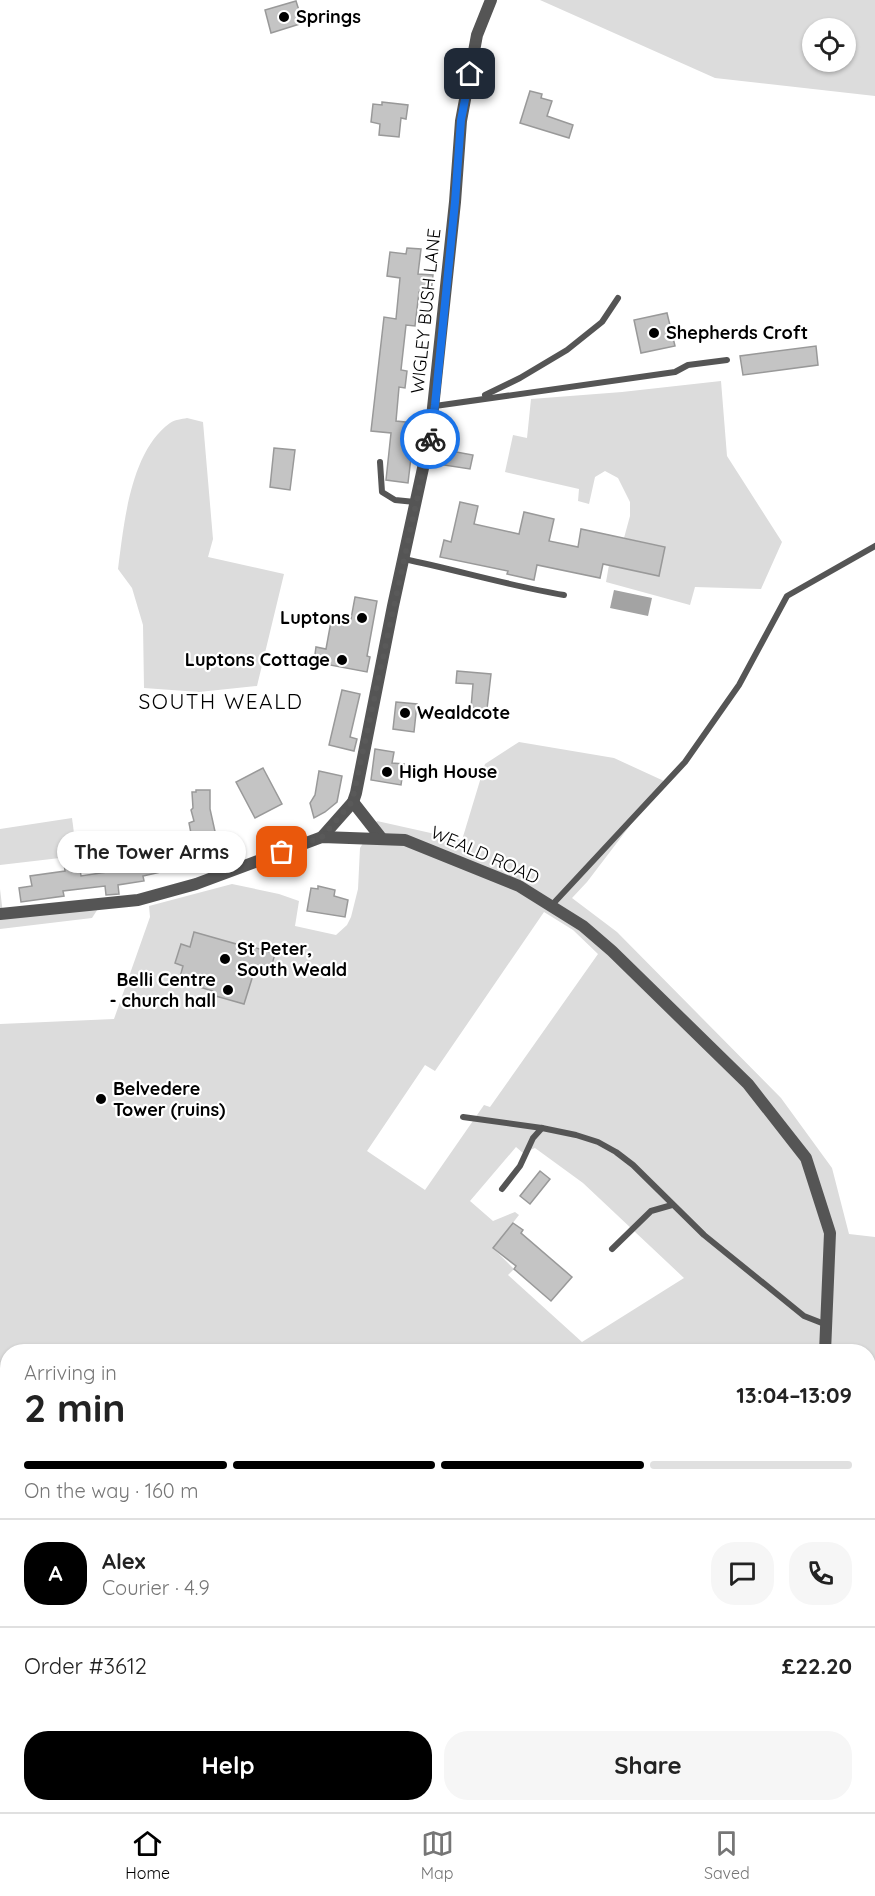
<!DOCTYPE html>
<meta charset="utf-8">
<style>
body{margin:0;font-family:Quicksand,sans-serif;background:#f6f6f6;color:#222;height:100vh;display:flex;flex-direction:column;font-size:22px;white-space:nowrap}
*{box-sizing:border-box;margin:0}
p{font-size:20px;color:#767676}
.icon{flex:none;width:33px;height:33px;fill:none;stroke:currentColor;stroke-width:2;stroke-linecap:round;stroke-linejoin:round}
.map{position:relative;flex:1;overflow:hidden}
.panel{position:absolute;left:0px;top:1344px;width:876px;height:468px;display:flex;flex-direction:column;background:#fff;border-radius:24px 24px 0 0;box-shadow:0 2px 4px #0004}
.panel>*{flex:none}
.tools{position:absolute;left:802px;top:18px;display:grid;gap:12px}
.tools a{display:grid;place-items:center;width:54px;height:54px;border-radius:50%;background:#fff;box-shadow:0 2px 4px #0004;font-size:30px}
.pin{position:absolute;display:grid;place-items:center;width:51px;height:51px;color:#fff;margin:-26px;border-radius:12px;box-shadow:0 3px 9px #0006}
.courier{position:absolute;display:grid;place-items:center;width:60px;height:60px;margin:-30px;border:4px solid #1a73e8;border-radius:50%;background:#fff;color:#222;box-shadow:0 2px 8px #0007}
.bubble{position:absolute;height:42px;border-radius:21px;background:#fff;box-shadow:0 2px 4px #0004;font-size:20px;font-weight:700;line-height:42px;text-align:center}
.headline em{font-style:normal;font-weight:700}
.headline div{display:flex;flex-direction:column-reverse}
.headline{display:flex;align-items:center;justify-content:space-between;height:102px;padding:0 24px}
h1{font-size:39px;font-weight:700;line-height:45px}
.bar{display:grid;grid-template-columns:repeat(4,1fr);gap:9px 6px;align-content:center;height:72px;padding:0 24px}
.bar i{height:8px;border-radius:4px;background:#e0e0e0}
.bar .active{background:#000}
.bar p{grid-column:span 4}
.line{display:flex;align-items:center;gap:15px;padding:0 24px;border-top:2px solid #e0e0e0}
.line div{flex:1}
.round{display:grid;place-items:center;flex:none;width:63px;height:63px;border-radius:24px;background:#f6f6f6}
.button{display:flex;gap:12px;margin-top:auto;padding:12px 24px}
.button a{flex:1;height:69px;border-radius:24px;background:#000;color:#fff;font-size:24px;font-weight:700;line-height:69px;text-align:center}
.button a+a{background:#f6f6f6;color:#222}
.dock{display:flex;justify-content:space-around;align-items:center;height:84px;border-top:2px solid #e0e0e0;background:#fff;font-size:16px;color:#767676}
.dock a{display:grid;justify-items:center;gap:3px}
.dock .active{color:#000}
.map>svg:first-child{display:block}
.green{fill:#dcdcdc;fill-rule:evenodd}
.water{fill:#a3a3a3}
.building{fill:#c4c4c4;stroke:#999;stroke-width:1.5}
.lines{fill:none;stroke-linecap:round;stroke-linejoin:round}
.service{stroke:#555;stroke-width:6}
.tertiary{stroke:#555;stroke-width:12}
.done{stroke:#595959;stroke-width:6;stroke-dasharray:0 10.8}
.route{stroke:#1a73e8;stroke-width:8}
.poi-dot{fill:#000;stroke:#fff;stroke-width:2}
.labels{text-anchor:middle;stroke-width:4.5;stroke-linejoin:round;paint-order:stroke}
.poi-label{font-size:18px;font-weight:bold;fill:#000;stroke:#fff;text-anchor:start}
.street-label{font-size:18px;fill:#000;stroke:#fff}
.quarter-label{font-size:21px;letter-spacing:1.5px;fill:#000;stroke:#fff}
</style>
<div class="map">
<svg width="875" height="1812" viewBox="0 0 875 1812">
<rect width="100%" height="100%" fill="#fff"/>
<g class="green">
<path d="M 540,0 L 875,0 L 875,96 L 715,78 ZM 813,28 L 846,28 L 846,62 L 813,62 Z"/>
<path d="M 721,381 L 727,456 L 782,542 L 761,589 L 695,587 L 690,605 L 606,582 L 609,565 L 659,576 L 665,547 L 624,538 L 630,516 L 630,502 L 618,478 L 605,471 L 595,477 L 589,504 L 578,501 L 579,489 L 505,472 L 513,435 L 527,438 L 531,399 L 622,392 Z"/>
<path d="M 187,418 L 203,422 L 213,539 L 208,557 L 284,574 L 257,686 L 199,692 L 144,688 L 143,625 L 132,588 L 118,569 C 124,524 130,452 170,423 C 174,420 182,419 187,418 Z"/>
<path d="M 519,742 L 614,758 L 664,781 L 587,882 L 572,898 L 617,932 L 781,1098 L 832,1168 L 849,1234 L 875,1237 L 875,1416 L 869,1443 L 868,1352 L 8,1352 L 8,1804 L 868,1804 L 869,1449 L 875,1501 L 875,1812 L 0,1812 L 0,1024 L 114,1019 L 150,917 L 149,906 L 232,884 L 279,894 L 299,901 L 295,926 L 336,935 L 347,925 L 351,917 L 358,889 L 360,848 L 377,821 L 462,840 L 485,764 ZM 544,912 L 573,930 L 598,954 L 490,1107 L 484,1105 L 425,1190 L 367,1151 L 425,1065 L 435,1071 ZM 516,1147 L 523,1153 L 535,1148 L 583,1183 L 684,1278 L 582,1342 L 508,1275 L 514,1269 L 493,1248 L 519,1215 L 515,1212 L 493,1221 L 470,1201 Z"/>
<path d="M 72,818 L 77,856 L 0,865 L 0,829 Z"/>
<path d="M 0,889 L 3,914 L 101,904 L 92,918 L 0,929 Z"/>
</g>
<path class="water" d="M 614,590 L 652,598 L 648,616 L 610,608 Z"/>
<g class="building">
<path d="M 296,1 L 303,23 L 271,33 L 265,10 Z"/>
<path d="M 530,91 L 542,94 L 541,98 L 552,101 L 547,116 L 573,125 L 569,138 L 520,123 Z"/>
<path d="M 382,102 L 408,105 L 406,119 L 401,118 L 399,137 L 379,135 L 380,124 L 371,122 L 373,104 L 382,105 Z"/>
<path d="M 407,248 L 421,249 L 418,274 L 433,275 L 431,293 L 419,292 L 415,326 L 406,325 L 401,370 L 407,371 L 405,388 L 399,387 L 396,421 L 415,423 L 408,483 L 386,480 L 391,433 L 371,431 L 384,317 L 396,319 L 400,278 L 387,276 L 390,252 L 406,254 Z"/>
<path d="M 667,313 L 675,346 L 641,353 L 634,320 Z"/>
<path d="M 816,346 L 818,365 L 743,375 L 740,356 Z"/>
<path d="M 274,448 L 295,450 L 290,490 L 270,487 Z"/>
<path d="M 440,449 L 473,455 L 470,469 L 437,464 Z"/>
<path d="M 460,502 L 478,506 L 474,524 L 519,534 L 524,512 L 554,519 L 549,541 L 578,547 L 581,529 L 665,547 L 659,576 L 603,564 L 600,578 L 537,565 L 534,580 L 507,574 L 508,571 L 440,557 L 444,540 L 451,542 Z"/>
<path d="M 355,597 L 377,601 L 367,656 L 370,657 L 367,672 L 314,662 L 316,647 L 326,649 L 332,616 L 351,619 Z"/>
<path d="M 457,671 L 491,674 L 487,709 L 471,708 L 473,684 L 456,683 Z"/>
<path d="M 342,690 L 360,694 L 350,737 L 357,739 L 354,751 L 329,745 Z"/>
<path d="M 396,702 L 417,704 L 414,732 L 393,729 Z"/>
<path d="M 375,749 L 394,752 L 392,763 L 404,764 L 401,785 L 371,780 Z"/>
<path d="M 263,768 L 282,804 L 255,818 L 236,782 Z"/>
<path d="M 319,771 L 342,776 L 337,802 L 325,812 L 314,818 L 310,803 L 315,795 Z"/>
<path d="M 196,790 L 210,790 L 210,809 L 216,836 L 208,838 L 209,846 L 194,849 L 189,823 L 194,821 L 191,810 L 193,808 L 192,792 L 196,792 Z"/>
<path d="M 183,851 L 185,863 L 182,864 L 183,867 L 143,876 L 144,881 L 118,885 L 119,894 L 106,895 L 105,886 L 63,891 L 64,896 L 21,902 L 19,888 L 32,886 L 30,876 L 65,871 L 64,863 L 79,861 L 81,876 L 107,872 L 117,861 L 154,857 Z"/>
<path d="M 318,886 L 335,890 L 334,896 L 348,900 L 345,917 L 307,911 L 311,888 L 318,889 Z"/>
<path d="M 194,932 L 240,945 L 241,943 L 275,954 L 270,971 L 266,970 L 264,975 L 254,972 L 244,1004 L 212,995 L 213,991 L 179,981 L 183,966 L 175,963 L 181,944 L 190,947 Z"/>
<path d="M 540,1171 L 550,1179 L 530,1204 L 520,1196 Z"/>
<path d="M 513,1223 L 523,1230 L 521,1233 L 572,1277 L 551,1301 L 514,1269 L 516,1266 L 493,1248 Z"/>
</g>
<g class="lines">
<g class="service">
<path d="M 485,395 L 520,378 L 567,350 L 602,322 L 618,298"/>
<path d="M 435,406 L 675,372 L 688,365 L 727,360"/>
<path d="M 380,462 L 382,492 L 395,500 L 415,502"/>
<path d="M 404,559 C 457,570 510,586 564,595"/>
<path d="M 551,906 L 685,762 L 739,685 L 787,596 L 875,546"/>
<path d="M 463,1117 L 542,1128 L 576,1135 L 598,1142 L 616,1152 L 633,1165 L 704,1235 L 804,1316 L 827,1325"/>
<path d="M 502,1189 L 520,1166 L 533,1138 L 542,1128"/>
<path d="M 612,1249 L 651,1211 L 672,1205"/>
</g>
<g class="tertiary">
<path d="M 353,802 L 382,839"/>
<path d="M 322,837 L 353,802 L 356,793 L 393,606 L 430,436 L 455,202 L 461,121 L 477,35 L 491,0"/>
<path d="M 0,914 L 138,900 L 196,884 L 322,837 L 405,840 L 519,886 L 583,926 L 612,951 L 748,1084 L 806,1158 L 830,1233 L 825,1352"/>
<path d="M 859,1804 L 861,1812"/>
</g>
</g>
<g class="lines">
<path class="done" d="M 282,852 L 322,837 L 352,802 L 430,439"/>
<path class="route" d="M 430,439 L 435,405 L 455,202 L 461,120 L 470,74"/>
</g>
<g class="poi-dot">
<circle cx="284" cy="17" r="6"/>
<circle cx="654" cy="333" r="6"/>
<circle cx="362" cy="618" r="6"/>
<circle cx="342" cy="660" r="6"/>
<circle cx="405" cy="713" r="6"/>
<circle cx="387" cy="772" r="6"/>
<circle cx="225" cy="959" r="6"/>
<circle cx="228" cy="990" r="6"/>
<circle cx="101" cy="1099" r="6"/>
</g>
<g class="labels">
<g class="poi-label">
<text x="296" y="23">Springs</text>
<text x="666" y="339">Shepherds Croft</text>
<text x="350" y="624" text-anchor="end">Luptons</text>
<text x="330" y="666" text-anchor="end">Luptons Cottage</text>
<text x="417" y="719">Wealdcote</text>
<text x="399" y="778">High House</text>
<text x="237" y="955">St Peter,<tspan x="237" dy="21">South Weald</tspan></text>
<text x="216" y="986" text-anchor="end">Belli Centre<tspan x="216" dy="21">- church hall</tspan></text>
<text x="113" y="1095">Belvedere<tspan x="113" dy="21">Tower (ruins)</tspan></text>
</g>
<g class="street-label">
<text transform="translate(426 311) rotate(-84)" y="6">WIGLEY BUSH LANE</text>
<text transform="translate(485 855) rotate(24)" y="6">WEALD ROAD</text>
</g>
<g class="quarter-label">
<text x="221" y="709">SOUTH WEALD</text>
</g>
</g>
</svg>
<div class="tools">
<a><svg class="icon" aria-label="locate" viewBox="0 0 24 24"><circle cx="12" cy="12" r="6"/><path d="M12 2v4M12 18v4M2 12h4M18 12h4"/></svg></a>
</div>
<div class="pin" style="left:282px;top:852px;background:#ea580c"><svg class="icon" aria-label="bag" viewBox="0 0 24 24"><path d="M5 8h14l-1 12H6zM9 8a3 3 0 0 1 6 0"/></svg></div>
<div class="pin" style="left:470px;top:74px;background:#1f2937"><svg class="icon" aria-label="home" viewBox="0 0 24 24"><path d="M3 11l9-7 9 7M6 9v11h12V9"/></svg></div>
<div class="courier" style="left:430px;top:439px"><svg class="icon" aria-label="bike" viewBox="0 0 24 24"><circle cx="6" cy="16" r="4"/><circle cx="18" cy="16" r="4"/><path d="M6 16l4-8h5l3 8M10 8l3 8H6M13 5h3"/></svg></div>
<div class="bubble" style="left:57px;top:831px;width:189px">The Tower Arms</div>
<section class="panel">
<div class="headline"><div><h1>2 min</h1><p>Arriving in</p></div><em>13:04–13:09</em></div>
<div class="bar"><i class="active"></i><i class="active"></i><i class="active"></i><i></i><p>On the way · 160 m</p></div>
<div class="line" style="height:108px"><b class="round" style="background:#000;color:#fff">A</b><div><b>Alex</b><p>Courier · 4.9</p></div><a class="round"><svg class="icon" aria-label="chat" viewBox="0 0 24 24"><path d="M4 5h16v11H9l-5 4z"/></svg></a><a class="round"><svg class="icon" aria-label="phone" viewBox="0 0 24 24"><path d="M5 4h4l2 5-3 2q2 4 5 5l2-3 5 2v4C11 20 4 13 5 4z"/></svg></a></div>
<div class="line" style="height:78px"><div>Order #3612</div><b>£22.20</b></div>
<div class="button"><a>Help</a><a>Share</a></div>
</section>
</div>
<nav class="dock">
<a class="active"><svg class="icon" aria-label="home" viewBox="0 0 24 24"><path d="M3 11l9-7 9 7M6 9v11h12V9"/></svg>Home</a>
<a><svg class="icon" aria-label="map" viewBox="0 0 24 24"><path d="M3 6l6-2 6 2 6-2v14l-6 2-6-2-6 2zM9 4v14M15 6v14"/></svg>Map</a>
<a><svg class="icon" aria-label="saved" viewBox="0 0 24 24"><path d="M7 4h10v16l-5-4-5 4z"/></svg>Saved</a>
</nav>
